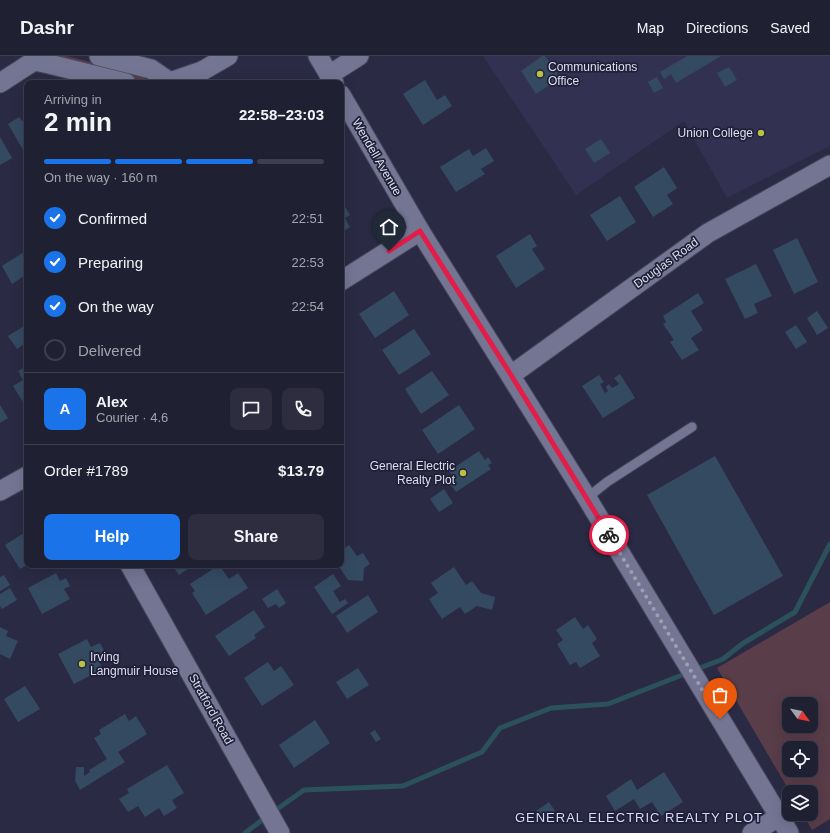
<!DOCTYPE html>
<meta charset="utf-8">
<style>
body{margin:0;font-family:Arial,sans-serif;background:#2d2d3f;color:#f1f3f6;height:100vh;display:flex;flex-direction:column;font-size:15px;white-space:nowrap}
*{box-sizing:border-box;margin:0}
p{font-size:13px;color:#a2a3ac}
.icon{flex:none;width:22px;height:22px;fill:none;stroke:currentColor;stroke-width:2;stroke-linecap:round;stroke-linejoin:round}
.map{position:relative;flex:1;overflow:hidden}
.side{position:absolute;left:24px;top:24px;width:320px;height:488px;display:flex;flex-direction:column;background:#202033;border-radius:8px;box-shadow:0 4px 16px #0002,0 0 0 1px #3d3e4e}
.side>*{flex:none}
.needle{width:26px;rotate:123deg}
.fabs{position:absolute;left:782px;top:641px;display:grid;gap:8px}
.fabs a{display:grid;place-items:center;width:36px;height:36px;border-radius:8px;background:#202033;box-shadow:0 4px 16px #0002,0 0 0 1px #3d3e4e;font-size:20px}
.pin{position:absolute;display:grid;place-items:center;width:34px;height:34px;color:#fff;margin:-41px -17px;border-radius:50% 50% 50% 0;rotate:-45deg;box-shadow:0 0 4px #0007}
.pin .icon{rotate:45deg}
.courier{position:absolute;display:grid;place-items:center;width:40px;height:40px;margin:-20px;border:3px solid #e11d48;border-radius:50%;background:#fff;color:#222;box-shadow:0 1px 5px #0007}
.headline em{font-style:normal;font-weight:700}
.headline div{display:flex;flex-direction:column-reverse}
.headline{display:flex;align-items:center;justify-content:space-between;height:68px;padding:0 20px}
h1{font-size:26px;font-weight:700;line-height:30px}
.bar{display:grid;grid-template-columns:repeat(4,1fr);gap:6px 4px;align-content:center;height:48px;padding:0 20px}
.bar i{height:5px;border-radius:3px;background:#3d3e4e}
.bar .on{background:#1a73e8}
.bar p{grid-column:span 4}
.line{display:flex;align-items:center;gap:10px;padding:0 20px;border-top:1px solid #3d3e4e}
.line div{flex:1}
.round{display:grid;place-items:center;flex:none;width:42px;height:42px;border-radius:8px;background:#2d2d3f}
ol{padding:0 20px;list-style:none}
li{display:flex;align-items:center;gap:12px;height:44px}
li p{margin-inline-start:auto}
li .icon{padding:4px;border-radius:50%;background:#1a73e8;color:#fff;stroke-width:4}
li:last-child{color:#a2a3ac}
li i{width:22px;height:22px;border:2px solid #3d3e4e;border-radius:50%}
.primary-button{display:flex;gap:8px;margin-top:auto;padding:8px 20px}
.primary-button a{flex:1;height:46px;border-radius:8px;background:#1a73e8;color:#fff;font-size:16px;font-weight:700;line-height:46px;text-align:center}
.primary-button a+a{background:#2d2d3f;color:#f1f3f6}
header{display:flex;align-items:center;gap:24px;box-sizing:border-box;height:56px;padding:0 20px;background:#202033;border-bottom:1px solid #3d3e4e}
header strong{font-size:19px}
nav{display:flex;gap:22px;margin-inline-start:auto;font-size:14px}
.map>svg:first-child{display:block}
.built{fill:#323152}
.green{fill:#593d49;fill-rule:evenodd}
.lines{fill:none;stroke-linecap:round;stroke-linejoin:round}
.stream{stroke:#2b525b;stroke-width:5}
.building{fill:#344a61}
.lane-casing{stroke:#48475d;stroke-width:11}
.street-casing{stroke:#48475d;stroke-width:21}
.lane{stroke:#747593;stroke-width:9}
.street{stroke:#747593;stroke-width:19}
.done{stroke:#9e9fb3;stroke-width:4;stroke-dasharray:0 7.2}
.route{stroke:#e11d48;stroke-width:5}
.poi-dot{fill:#b9c046;stroke:#212039;stroke-width:1.5}
.labels{text-anchor:middle;stroke-width:3.5;stroke-linejoin:round;paint-order:stroke}
.poi-label{font-size:12px;fill:#dddeef;stroke:#212039;text-anchor:start}
.street-label{font-size:12px;fill:#dddeef;stroke:#212039}
.neighbourhood-label{font-size:13px;letter-spacing:1px;fill:#d7d9fb;stroke:#212039}
</style>
<header>
<strong>Dashr</strong>
<nav><a>Map</a><a>Directions</a><a>Saved</a></nav>
</header>
<div class="map">
<svg width="830" height="777" viewBox="0 0 830 777">
<rect width="100%" height="100%" fill="#2a2a44"/>
<path class="built" d="M 483,0 L 830,0 L 830,90 L 727,142 L 684,65 L 576,139 Z"/>
<g class="green">
<path d="M 47,0 L 66,0 L 142,19 L 147,24 L 141,24 Z"/>
<path d="M 830,546 L 830,763 L 812,774 L 803,758 L 811,758 L 811,736 L 790,736 L 717,612 ZM 789,648 L 811,648 L 811,670 L 789,670 ZM 789,692 L 811,692 L 811,714 L 789,714 Z"/>
</g>
<g class="lines">
<g class="stream">
<path d="M 273,756 L 304,734 L 403,730 L 482,696 L 500,672 L 551,652 L 608,648 L 723,603 L 742,588 L 795,556 L 830,488"/>
<path d="M 245,777 L 266,761"/>
</g>
</g>
<g class="building">
<path d="M 542,0 L 545,0 L 560,22 L 536,38 L 521,15 Z"/>
<path d="M 687,0 L 721,0 L 676,27 L 671,18 L 664,23 L 660,16 Z"/>
<path d="M 729,11 L 737,24 L 725,31 L 717,17 Z"/>
<path d="M 657,21 L 663,32 L 654,37 L 648,26 Z"/>
<path d="M 425,24 L 437,44 L 445,39 L 452,50 L 423,69 L 403,38 Z"/>
<path d="M 19,61 L 22,65 L 27,62 L 27,101 L 8,68 Z"/>
<path d="M 0,81 L 12,102 L 0,109 Z"/>
<path d="M 601,83 L 610,97 L 594,107 L 585,93 Z"/>
<path d="M 486,92 L 494,105 L 481,113 L 485,118 L 456,136 L 440,111 L 469,93 L 473,100 Z"/>
<path d="M 664,111 L 677,132 L 667,139 L 673,148 L 653,161 L 634,131 Z"/>
<path d="M 620,140 L 636,166 L 607,185 L 590,159 Z"/>
<path d="M 344,149 L 350,159 L 345,162 L 350,171 L 341,177 L 341,151 Z"/>
<path d="M 530,178 L 537,190 L 532,193 L 545,213 L 516,232 L 496,200 Z"/>
<path d="M 797,182 L 818,226 L 794,238 L 773,194 Z"/>
<path d="M 27,194 L 27,218 L 12,228 L 2,210 Z"/>
<path d="M 756,208 L 772,240 L 754,248 L 758,257 L 745,263 L 725,223 Z"/>
<path d="M 394,235 L 409,259 L 375,282 L 359,258 Z"/>
<path d="M 698,237 L 704,247 L 691,255 L 703,274 L 691,282 L 699,294 L 682,304 L 670,286 L 674,284 L 663,268 L 666,266 L 663,260 Z"/>
<path d="M 817,255 L 828,272 L 817,279 L 807,262 Z"/>
<path d="M 796,269 L 807,286 L 796,293 L 785,276 Z"/>
<path d="M 24,270 L 27,274 L 27,286 L 17,293 L 8,280 Z"/>
<path d="M 414,273 L 431,298 L 399,319 L 382,294 Z"/>
<path d="M 27,310 L 27,344 L 23,346 L 13,330 L 23,324 L 18,315 Z"/>
<path d="M 432,315 L 449,339 L 421,358 L 405,333 Z"/>
<path d="M 620,318 L 635,342 L 603,362 L 582,330 L 599,319 L 604,326 L 600,328 L 605,337 L 608,335 L 606,331 L 609,328 L 612,332 L 619,328 L 614,322 Z"/>
<path d="M 0,349 L 8,362 L 0,367 Z"/>
<path d="M 459,349 L 475,373 L 438,398 L 422,374 Z"/>
<path d="M 479,395 L 485,404 L 488,401 L 492,407 L 488,409 L 491,413 L 456,436 L 447,424 L 453,421 L 449,415 Z"/>
<path d="M 715,400 L 783,520 L 714,559 L 647,439 Z"/>
<path d="M 444,433 L 453,447 L 439,456 L 430,443 Z"/>
<path d="M 27,475 L 27,509 L 20,513 L 5,489 Z"/>
<path d="M 349,489 L 357,500 L 363,497 L 370,508 L 364,512 L 363,525 L 348,524 L 338,509 L 341,509 L 341,495 Z"/>
<path d="M 172,509 L 194,509 L 179,519 Z"/>
<path d="M 219,509 L 229,523 L 238,517 L 248,532 L 206,559 L 192,537 L 195,535 L 190,528 Z"/>
<path d="M 454,511 L 466,529 L 472,525 L 481,537 L 495,541 L 492,554 L 477,550 L 465,558 L 460,551 L 442,563 L 429,543 L 438,537 L 431,527 Z"/>
<path d="M 56,517 L 60,525 L 66,522 L 70,530 L 64,533 L 70,543 L 42,558 L 28,532 Z"/>
<path d="M 333,518 L 341,530 L 333,535 L 340,546 L 345,543 L 348,547 L 332,558 L 314,531 Z"/>
<path d="M 4,519 L 10,529 L 0,535 L 0,521 Z"/>
<path d="M 10,532 L 17,544 L 2,553 L 0,550 L 0,538 Z"/>
<path d="M 277,533 L 286,547 L 279,552 L 276,548 L 268,552 L 262,543 Z"/>
<path d="M 368,539 L 378,556 L 347,577 L 336,560 Z"/>
<path d="M 254,554 L 265,571 L 254,579 L 256,582 L 229,600 L 215,580 Z"/>
<path d="M 575,561 L 583,573 L 588,569 L 597,583 L 592,587 L 600,600 L 580,612 L 576,606 L 570,609 L 557,588 L 563,584 L 556,574 Z"/>
<path d="M 0,571 L 8,575 L 6,580 L 18,585 L 10,603 L 0,598 Z"/>
<path d="M 87,583 L 91,591 L 100,587 L 107,600 L 98,604 L 103,613 L 74,628 L 58,598 Z"/>
<path d="M 268,606 L 274,615 L 281,610 L 294,629 L 262,650 L 244,622 Z"/>
<path d="M 358,612 L 369,629 L 347,643 L 336,626 Z"/>
<path d="M 25,630 L 40,653 L 18,666 L 4,643 Z"/>
<path d="M 125,658 L 129,665 L 136,660 L 147,678 L 118,696 L 125,706 L 80,734 L 75,725 L 76,711 L 84,711 L 84,720 L 90,716 L 89,714 L 107,703 L 94,682 L 101,678 L 99,674 Z"/>
<path d="M 315,664 L 330,687 L 294,712 L 279,689 Z"/>
<path d="M 375,674 L 381,683 L 376,686 L 370,677 Z"/>
<path d="M 167,709 L 184,737 L 172,744 L 177,752 L 164,760 L 159,752 L 145,761 L 138,750 L 128,756 L 119,743 L 129,737 L 127,733 Z"/>
<path d="M 664,716 L 683,746 L 661,760 L 652,746 L 640,753 L 634,743 L 615,755 L 606,740 L 631,723 L 637,734 Z"/>
<path d="M 549,746 L 557,758 L 543,766 L 536,755 Z"/>
</g>
<g class="lines">
<g class="lane-casing">
<path id="lane" d="M 587,442 L 607,426 L 692,371"/>
</g>
<g class="street-casing">
<g id="street">
<path d="M 99,0 L 151,13 L 170,26"/>
<path d="M 318,0 L 334,27"/>
<path d="M 34,5 L 49,8 L 126,27"/>
<path d="M 329,19 L 359,0"/>
<path d="M 0,27 L 34,5 L 39,0"/>
<path d="M 167,27 L 202,15 L 228,0"/>
<path d="M 341,39 L 420,175 L 587,442 L 789,777"/>
<path d="M 341,225 L 420,175"/>
<path d="M 511,319 L 708,177 L 830,109"/>
<path d="M 0,435 L 27,420"/>
<path d="M 130,509 L 280,777"/>
<path d="M 752,777 L 779,761"/>
</g>
</g>
<use href="#lane" class="lane"/>
<use href="#street" class="street"/>
</g>
<g class="lines">
<path class="done" d="M 609,479 L 720,663"/>
<path class="route" d="M 389,195 L 420,175 L 511,319 L 609,479"/>
</g>
<g class="poi-dot">
<circle cx="540" cy="18" r="4"/>
<circle cx="761" cy="77" r="4"/>
<circle cx="463" cy="417" r="4"/>
<circle cx="82" cy="608" r="4"/>
</g>
<g class="labels">
<g class="poi-label">
<text x="548" y="15">Communications<tspan x="548" dy="14">Office</tspan></text>
<text x="753" y="81" text-anchor="end">Union College</text>
<text x="455" y="414" text-anchor="end">General Electric<tspan x="455" dy="14">Realty Plot</tspan></text>
<text x="90" y="605">Irving<tspan x="90" dy="14">Langmuir House</tspan></text>
</g>
<g class="street-label">
<text transform="translate(377 101) rotate(60)" y="4">Wendell Avenue</text>
<text transform="translate(666 207) rotate(-36)" y="4">Douglas Road</text>
<text transform="translate(211 653) rotate(61)" y="4">Stratford Road</text>
</g>
<g class="neighbourhood-label">
<text x="639" y="766">GENERAL ELECTRIC REALTY PLOT</text>
</g>
</g>
</svg>
<div class="fabs">
<a><svg class="needle" viewBox="-14 -14 28 28"><path d="M0-13l5 13h-10z" fill="#e53935"/><path d="M0 13l5-13h-10z" fill="#a2a3ac"/></svg></a>
<a><svg class="icon" aria-label="locate" viewBox="0 0 24 24"><circle cx="12" cy="12" r="6"/><path d="M12 2v4M12 18v4M2 12h4M18 12h4"/></svg></a>
<a><svg class="icon" aria-label="layers" viewBox="0 0 24 24"><path d="M12 4l9 5-9 5-9-5zM3 14l9 5 9-5"/></svg></a>
</div>
<div class="pin" style="left:720px;top:663px;background:#ea580c"><svg class="icon" aria-label="bag" viewBox="0 0 24 24"><path d="M5 8h14l-1 12H6zM9 8a3 3 0 0 1 6 0"/></svg></div>
<div class="pin" style="left:389px;top:195px;background:#1f2937"><svg class="icon" aria-label="home" viewBox="0 0 24 24"><path d="M3 11l9-7 9 7M6 9v11h12V9"/></svg></div>
<div class="courier" style="left:609px;top:479px"><svg class="icon" aria-label="bike" viewBox="0 0 24 24"><circle cx="6" cy="16" r="4"/><circle cx="18" cy="16" r="4"/><path d="M6 16l4-8h5l3 8M10 8l3 8H6M13 5h3"/></svg></div>
<section class="side">
<div class="headline"><div><h1>2 min</h1><p>Arriving in</p></div><em>22:58–23:03</em></div>
<div class="bar"><i class="on"></i><i class="on"></i><i class="on"></i><i></i><p>On the way · 160 m</p></div>
<ol>
<li><svg class="icon" aria-label="check" viewBox="0 0 24 24"><path d="M5 12l5 5 9-10"/></svg>Confirmed<p>22:51</p></li>
<li><svg class="icon" aria-label="check" viewBox="0 0 24 24"><path d="M5 12l5 5 9-10"/></svg>Preparing<p>22:53</p></li>
<li><svg class="icon" aria-label="check" viewBox="0 0 24 24"><path d="M5 12l5 5 9-10"/></svg>On the way<p>22:54</p></li>
<li><i></i>Delivered</li>
</ol>
<div class="line" style="height:72px"><b class="round" style="background:#1a73e8;color:#fff">A</b><div><b>Alex</b><p>Courier · 4.6</p></div><a class="round"><svg class="icon" aria-label="chat" viewBox="0 0 24 24"><path d="M4 5h16v11H9l-5 4z"/></svg></a><a class="round"><svg class="icon" aria-label="phone" viewBox="0 0 24 24"><path d="M5 4h4l2 5-3 2q2 4 5 5l2-3 5 2v4C11 20 4 13 5 4z"/></svg></a></div>
<div class="line" style="height:52px"><div>Order #1789</div><b>$13.79</b></div>
<div class="primary-button"><a>Help</a><a>Share</a></div>
</section>
</div>
